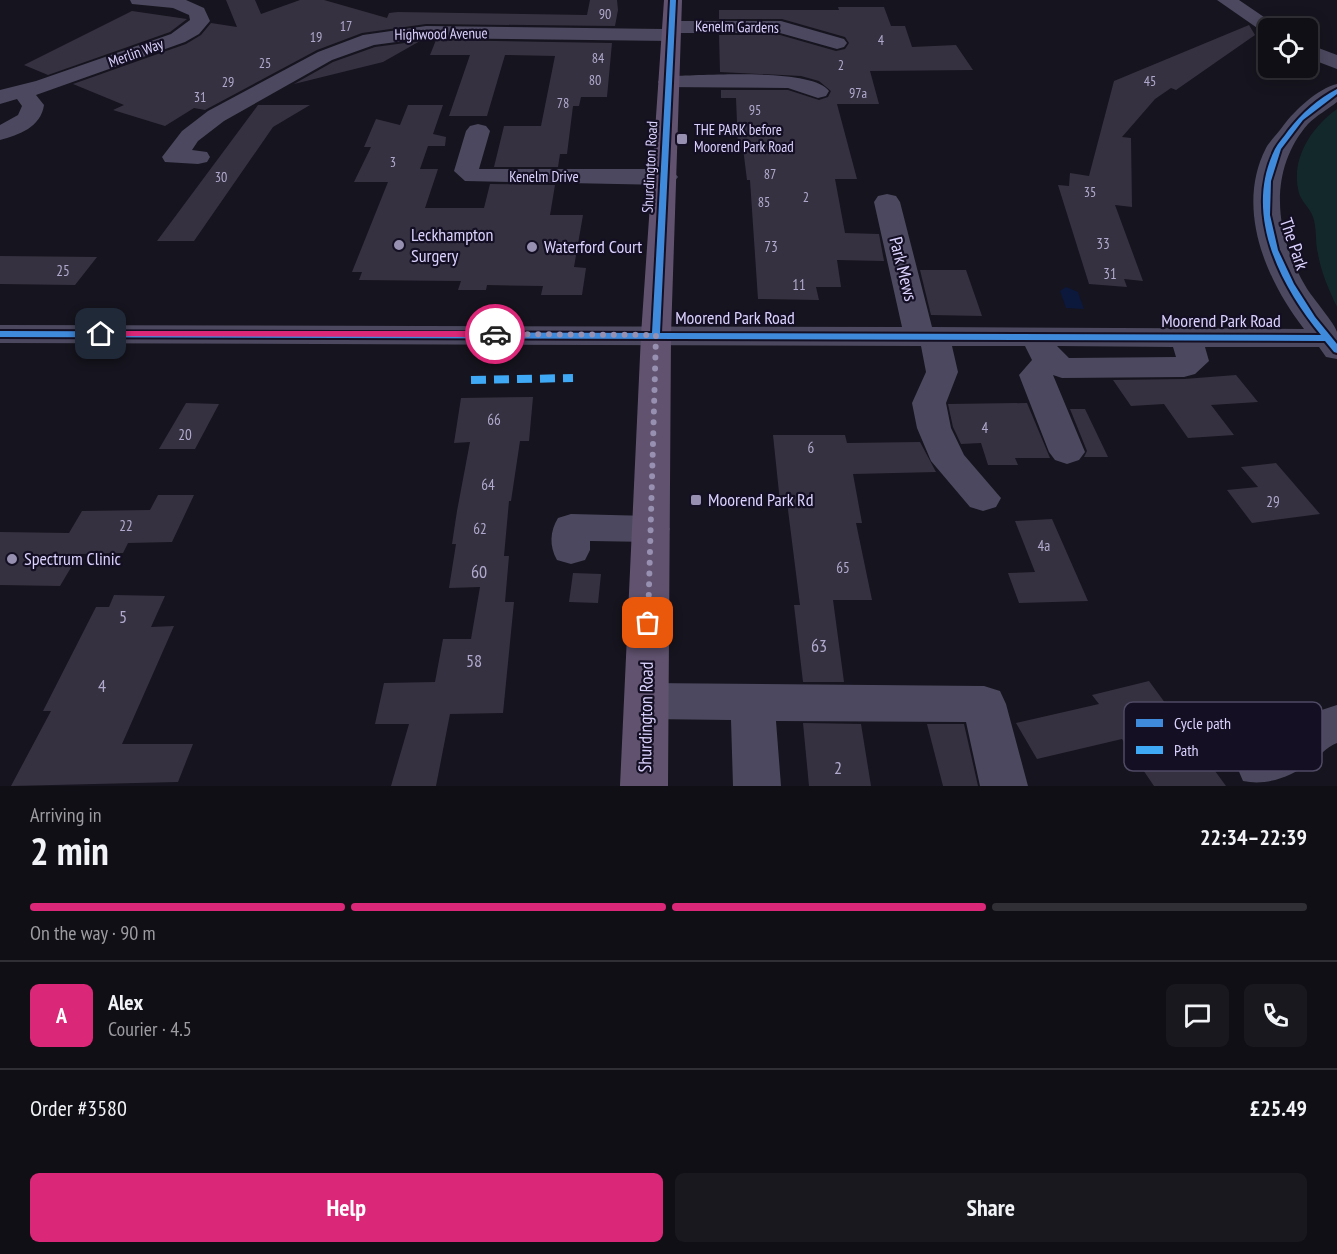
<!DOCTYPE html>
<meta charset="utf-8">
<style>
body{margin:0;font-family:"PT Sans Narrow",sans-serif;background:#19181f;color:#f1f3f6;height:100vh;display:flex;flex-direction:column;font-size:22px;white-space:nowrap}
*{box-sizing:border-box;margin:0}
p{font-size:20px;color:#9c9ca1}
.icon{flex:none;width:33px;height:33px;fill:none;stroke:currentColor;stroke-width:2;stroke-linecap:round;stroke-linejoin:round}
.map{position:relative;height:786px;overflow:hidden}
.panel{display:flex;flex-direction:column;background:#100f16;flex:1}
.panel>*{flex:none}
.tools{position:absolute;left:1258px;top:18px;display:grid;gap:12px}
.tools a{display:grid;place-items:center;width:60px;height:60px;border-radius:9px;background:#100f16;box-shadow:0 3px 15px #0003,0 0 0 2px #302f35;font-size:30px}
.pin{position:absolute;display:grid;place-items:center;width:51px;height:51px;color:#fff;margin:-26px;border-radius:12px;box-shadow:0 3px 9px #0006}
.courier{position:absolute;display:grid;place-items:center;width:60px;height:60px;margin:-30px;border:4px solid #db2777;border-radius:50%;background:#fff;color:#222;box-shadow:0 2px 8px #0007}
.summary em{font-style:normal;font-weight:600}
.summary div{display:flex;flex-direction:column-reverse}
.summary{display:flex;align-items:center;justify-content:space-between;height:102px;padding:0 30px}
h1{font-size:39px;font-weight:600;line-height:45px}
.bar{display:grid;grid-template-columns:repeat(4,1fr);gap:9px 6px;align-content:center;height:72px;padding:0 30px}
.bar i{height:8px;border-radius:4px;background:#302f35}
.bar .selected{background:#db2777}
.bar p{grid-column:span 4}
.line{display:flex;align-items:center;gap:15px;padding:0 30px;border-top:2px solid #302f35}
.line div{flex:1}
.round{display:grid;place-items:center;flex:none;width:63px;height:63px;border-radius:9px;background:#19181f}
.primary-button{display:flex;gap:12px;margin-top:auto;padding:12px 30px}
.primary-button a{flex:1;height:69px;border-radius:9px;background:#db2777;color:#fff;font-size:24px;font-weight:600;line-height:69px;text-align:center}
.primary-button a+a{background:#19181f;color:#f1f3f6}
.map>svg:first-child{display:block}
.green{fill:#13282b}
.water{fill:#0c193c}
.building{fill:#363140}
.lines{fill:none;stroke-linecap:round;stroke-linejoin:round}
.minor{fill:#4c485f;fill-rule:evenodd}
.major{fill:#615370;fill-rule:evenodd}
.quiet{stroke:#3fa9f5;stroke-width:8;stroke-dasharray:15 8;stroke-linecap:butt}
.cycleway-casing{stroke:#140f23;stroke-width:4}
.cycleway{fill:#408adc;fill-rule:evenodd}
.route{fill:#db2777}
.done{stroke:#9790b0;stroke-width:6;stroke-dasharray:0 10.8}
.poi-dot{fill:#9790b0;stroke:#140f23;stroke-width:2}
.labels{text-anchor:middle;stroke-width:4.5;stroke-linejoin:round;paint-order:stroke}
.far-number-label{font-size:14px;fill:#b2aace}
.far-street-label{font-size:15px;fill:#dcd2fe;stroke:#140f23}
.far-poi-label{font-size:15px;fill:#dcd2fe;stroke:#140f23;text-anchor:start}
.number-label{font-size:15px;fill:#b2aace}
.poi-label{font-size:18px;fill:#dcd2fe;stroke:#140f23;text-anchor:start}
.street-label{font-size:18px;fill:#dcd2fe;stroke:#140f23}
.near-number-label{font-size:18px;fill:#b2aace}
.key{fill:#140f23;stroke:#504a65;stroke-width:1.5}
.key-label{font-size:16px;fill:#dcd2fe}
</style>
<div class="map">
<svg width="1337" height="786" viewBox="0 0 1337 786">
<rect width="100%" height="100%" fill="#16141e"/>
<path class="green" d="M 1337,109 L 1337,307 C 1329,290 1321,272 1318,254 C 1315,242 1317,228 1313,217 C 1310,208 1301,201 1299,193 C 1290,159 1311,128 1337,109 Z"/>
<path class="water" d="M 1066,287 L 1078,292 L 1084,309 L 1066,308 L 1060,291 Z"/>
<g class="building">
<path d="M 226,0 L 255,0 L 261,14 L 300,0 L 324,0 L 387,18 L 389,13 L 398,12 L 587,15 L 590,0 L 617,0 L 618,10 L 615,26 L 426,24 L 362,33 L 317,50 L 205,110 L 194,108 L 165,126 L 113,110 L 124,105 L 73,84 L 186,44 L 201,35 L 211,23 L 237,27 Z"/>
<path d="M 838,7 L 884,7 L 891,26 L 905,26 L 912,47 L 956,45 L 973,70 L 870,71 L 879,104 L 837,104 L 857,179 L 835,179 L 845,233 L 879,234 L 884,261 L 837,260 L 841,287 L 816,287 L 819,300 L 758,299 L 750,180 L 747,180 L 743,148 L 738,148 L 736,98 L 721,98 L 721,90 L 788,90 L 819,100 L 828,97 L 831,91 L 819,81 L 801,76 L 720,72 L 719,35 L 780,35 L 836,51 L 845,49 L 849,43 L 845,37 L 782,19 L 719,19 L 719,10 L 839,10 Z"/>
<path d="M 132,11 L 187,19 L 170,32 L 48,75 L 24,65 Z"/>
<path d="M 1249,25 L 1255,35 L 1176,90 L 1171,88 L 1155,99 L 1122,137 L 1131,138 L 1132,207 L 1115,205 L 1143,281 L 1124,279 L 1127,287 L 1089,284 L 1058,185 L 1069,186 L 1070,173 L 1089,176 L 1114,81 Z"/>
<path d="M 436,40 L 612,43 L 607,97 L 581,97 L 579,106 L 573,106 L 567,154 L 560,154 L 558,167 L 494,167 L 504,126 L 541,126 L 555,56 L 505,55 L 487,116 L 449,116 L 470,55 L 430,55 Z"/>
<path d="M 420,41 L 383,62 L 294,84 L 333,62 L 375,47 Z"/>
<path d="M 258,105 L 310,105 L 273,127 L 194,241 L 157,241 Z"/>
<path d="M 408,105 L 443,105 L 433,134 L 446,137 L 445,146 L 428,146 L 420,169 L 438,169 L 425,208 L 484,208 L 490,184 L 555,185 L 550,215 L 583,215 L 574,267 L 586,268 L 582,295 L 541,295 L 543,286 L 487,285 L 486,290 L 458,290 L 461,281 L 359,280 L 362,272 L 352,272 L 388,182 L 354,182 L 371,147 L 364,147 L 376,119 L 400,125 Z"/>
<path d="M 0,256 L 97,257 L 75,285 L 0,284 Z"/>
<path d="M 920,270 L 966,270 L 982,316 L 931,315 Z"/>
<path d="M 1236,375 L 1258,402 L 1211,405 L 1234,435 L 1188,438 L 1164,404 L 1131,406 L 1113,380 L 1184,379 Z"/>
<path d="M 533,397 L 529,441 L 520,441 L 511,501 L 509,501 L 504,556 L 509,556 L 505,602 L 514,602 L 503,713 L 450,714 L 436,786 L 391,786 L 409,724 L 375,724 L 384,683 L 435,682 L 443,639 L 471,639 L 480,587 L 449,588 L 456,544 L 452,544 L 457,511 L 470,442 L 454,443 L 461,398 Z"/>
<path d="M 186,403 L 219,404 L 195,449 L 159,449 Z"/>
<path d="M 1027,403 L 1050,458 L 1015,458 L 1018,465 L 988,465 L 981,443 L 961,444 L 953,427 L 948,404 Z"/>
<path d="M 1070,409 L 1085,409 L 1108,457 L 1084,457 L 1087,451 Z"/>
<path d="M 773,435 L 845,435 L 847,443 L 920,442 L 936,472 L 853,474 L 862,523 L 856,523 L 872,600 L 833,600 L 844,682 L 803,682 L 794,605 L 800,605 L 787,502 L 780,502 Z"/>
<path d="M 1276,463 L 1320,514 L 1252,523 L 1227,490 L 1258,487 L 1241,467 Z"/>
<path d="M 158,495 L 194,495 L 172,542 L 128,543 L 123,553 L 79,554 L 60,586 L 0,585 L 0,532 L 69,533 L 82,511 L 150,510 Z"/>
<path d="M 1052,519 L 1088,601 L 1019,603 L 1008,573 L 1035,572 L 1015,521 Z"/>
<path d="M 573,573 L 601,574 L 598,603 L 569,602 Z"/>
<path d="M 114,595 L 165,596 L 151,627 L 174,626 L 122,744 L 193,744 L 178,782 L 11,786 L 51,711 L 43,711 L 96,607 L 109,607 Z"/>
<path d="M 1149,681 L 1226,786 L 1154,786 L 1122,739 L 1037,759 L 1016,723 L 1099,704 L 1092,695 Z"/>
<path d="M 803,723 L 861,724 L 871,786 L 809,786 Z"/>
<path d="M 927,724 L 964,724 L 978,786 L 943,786 Z"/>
</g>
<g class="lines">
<g class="minor">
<path d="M 130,0 L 186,0 L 204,8 L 210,21 L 199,34 L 185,42 L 36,95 L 44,105 C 41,127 19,135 0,140 L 0,125 L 18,115 L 22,106 L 17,99 L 0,104 L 0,90 L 36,81 L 171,34 L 190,20 L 189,15 L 173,8 L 132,4 Z"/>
<path d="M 1217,0 L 1239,0 L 1280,28 L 1269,28 L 1269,34 L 1263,32 Z"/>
<path d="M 672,21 L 781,21 L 844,39 L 847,43 L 844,47 L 837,49 L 780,33 L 679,33 L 678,39 L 671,41 L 426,38 L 374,45 L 332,60 L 224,121 L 198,141 L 192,150 L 207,152 L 210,157 L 207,162 L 198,164 L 165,162 L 162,157 L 182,131 L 208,111 L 318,52 L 363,35 L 426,26 L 664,29 L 665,23 Z"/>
<path d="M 1308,44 L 1337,55 L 1337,69 L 1308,58 Z"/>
<path d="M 669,76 C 700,76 812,67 829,91 L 826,96 L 818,98 L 788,88 L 661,87 L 658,82 L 661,77 Z"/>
<path d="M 1337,84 L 1337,102 C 1328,109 1316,116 1308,124 C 1267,171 1275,236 1306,287 C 1311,296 1336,325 1337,332 C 1337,340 1337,351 1337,359 L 1326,357 L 1319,347 L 1205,347 L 1209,361 L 1195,374 L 1184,377 L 1062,378 L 1053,375 L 1085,452 L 1079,460 L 1067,464 L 1055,460 L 1049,452 L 1019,375 L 1032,360 L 1025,346 L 952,346 L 958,372 L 946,403 L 951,428 L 964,455 L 1001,498 L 996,507 L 983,511 L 970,507 L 931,461 L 917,428 L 912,403 L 926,372 L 921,346 L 0,343 L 0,325 L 902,327 L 874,202 L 878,196 L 887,194 L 896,196 L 900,202 L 932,327 L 1304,329 C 1266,280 1235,208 1266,148 C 1270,141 1278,133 1283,126 C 1295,110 1317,89 1337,84 ZM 1057,346 L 1173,347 L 1176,357 L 1069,358 Z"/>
<path d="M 478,124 L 486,126 L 490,131 L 479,169 L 665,169 L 674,172 L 678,177 L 674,182 L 665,185 L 465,181 L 454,171 L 466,131 L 470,126 Z"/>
<path d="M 571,514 L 651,516 L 664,519 L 670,529 L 664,539 L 651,542 L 590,541 L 590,550 L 585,560 L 571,564 L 557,560 C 549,546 550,531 558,518 Z"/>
<path d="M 647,683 L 984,686 L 1000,691 L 1006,704 L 1028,786 L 980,786 L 966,722 L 776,721 L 781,786 L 733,786 L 731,720 L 647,719 L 631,714 L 625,701 L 631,688 Z"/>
<path d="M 1337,705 L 1337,743 C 1326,747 1319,757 1310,763 C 1290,777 1267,786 1243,781 L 1237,767 L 1243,753 L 1278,735 L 1300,717 Z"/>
</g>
<path class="major" d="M 664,0 L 682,0 L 671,335 L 668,786 L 620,786 L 641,335 Z"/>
<path class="quiet" d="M 471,380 L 573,378"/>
<g class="cycleway-casing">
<path id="cycleway" d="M 670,0 L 676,0 L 660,333 L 1321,335 C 1280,285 1243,214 1275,149 C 1278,143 1284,137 1288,131 C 1301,114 1319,98 1337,89 L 1337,94 L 1303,120 L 1281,149 L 1271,181 L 1270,215 L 1278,250 L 1294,284 L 1315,317 L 1337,344 L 1337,353 L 1334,352 L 1325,341 L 0,337 L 0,331 L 652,333 Z"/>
</g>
<use href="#cycleway" class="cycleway"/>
</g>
<path class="route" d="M 101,331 L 495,331 L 500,334 L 495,337 L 98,336 L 98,332 Z"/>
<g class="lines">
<path class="done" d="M 495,334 L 656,335 L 648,623"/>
</g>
<g class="poi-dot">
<rect x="676" y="133" width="12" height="12" rx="3"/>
<circle cx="399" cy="245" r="6"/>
<circle cx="532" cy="247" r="6"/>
<rect x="690" y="494" width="12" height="12" rx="3"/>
<circle cx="12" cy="559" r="6"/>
</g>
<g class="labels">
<g class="far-number-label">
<text x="605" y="19">90</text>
<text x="346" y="31">17</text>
<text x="316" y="42">19</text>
<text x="881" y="45">4</text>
<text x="598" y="63">84</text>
<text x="265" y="68">25</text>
<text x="841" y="70">2</text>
<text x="595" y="85">80</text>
<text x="1150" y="86">45</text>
<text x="228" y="87">29</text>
<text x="858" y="98">97a</text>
<text x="200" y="102">31</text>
<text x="563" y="108">78</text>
<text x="755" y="115">95</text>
<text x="393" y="167">3</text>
<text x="770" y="179">87</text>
<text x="221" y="182">30</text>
<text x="1090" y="197">35</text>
<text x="806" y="202">2</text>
<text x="764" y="207">85</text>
</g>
<g class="far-street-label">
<text transform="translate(737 27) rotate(1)" y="5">Kenelm Gardens</text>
<text transform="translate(441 34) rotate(-1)" y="5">Highwood Avenue</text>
<text transform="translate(136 53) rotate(-20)" y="5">Merlin Way</text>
<text transform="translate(650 167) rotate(-87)" y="5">Shurdington Road</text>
<text x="544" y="182">Kenelm Drive</text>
</g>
<g class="far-poi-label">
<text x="694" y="135">THE PARK before<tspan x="694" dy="17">Moorend Park Road</tspan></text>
</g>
<g class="number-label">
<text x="1103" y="249">33</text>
<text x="771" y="252">73</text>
<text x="63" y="276">25</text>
<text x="1110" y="279">31</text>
<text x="799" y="290">11</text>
<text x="494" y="425">66</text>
<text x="985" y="433">4</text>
<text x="185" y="440">20</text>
<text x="811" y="453">6</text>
<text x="488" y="490">64</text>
<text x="1273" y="507">29</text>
<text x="126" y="531">22</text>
<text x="480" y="534">62</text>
<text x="1044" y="551">4a</text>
<text x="843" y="573">65</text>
</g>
<g class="poi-label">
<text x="411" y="241">Leckhampton<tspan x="411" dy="21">Surgery</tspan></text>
<text x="544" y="253">Waterford Court</text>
<text x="708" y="506">Moorend Park Rd</text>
<text x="24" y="565">Spectrum Clinic</text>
</g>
<g class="street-label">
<text transform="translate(1294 244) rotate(71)" y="6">The Park</text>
<text transform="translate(903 269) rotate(76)" y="6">Park Mews</text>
<text x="735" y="324">Moorend Park Road</text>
<text x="1221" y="327">Moorend Park Road</text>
<text transform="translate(646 717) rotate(-89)" y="6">Shurdington Road</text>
</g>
<g class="near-number-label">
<text x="479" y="578">60</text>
<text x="123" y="623">5</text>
<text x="819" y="652">63</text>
<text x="474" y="667">58</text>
<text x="102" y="692">4</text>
<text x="838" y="774">2</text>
</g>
</g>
<rect x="1124" y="702" width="198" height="69" rx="9" class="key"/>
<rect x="1136" y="719" width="27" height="8" fill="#408adc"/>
<rect x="1136" y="746" width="27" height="8" fill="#3fa9f5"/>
<g class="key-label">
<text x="1174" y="729">Cycle path</text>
<text x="1174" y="756">Path</text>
</g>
</svg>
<div class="tools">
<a><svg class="icon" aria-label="locate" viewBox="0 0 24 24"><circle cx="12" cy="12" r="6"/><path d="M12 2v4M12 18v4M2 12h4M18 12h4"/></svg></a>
</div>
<div class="pin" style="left:648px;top:623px;background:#ea580c"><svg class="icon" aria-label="bag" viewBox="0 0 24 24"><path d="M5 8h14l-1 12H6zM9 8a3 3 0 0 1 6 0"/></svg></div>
<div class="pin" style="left:101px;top:334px;background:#1f2937"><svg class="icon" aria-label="home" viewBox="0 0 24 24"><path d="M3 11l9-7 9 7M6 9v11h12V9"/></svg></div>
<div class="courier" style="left:495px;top:334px"><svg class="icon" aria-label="car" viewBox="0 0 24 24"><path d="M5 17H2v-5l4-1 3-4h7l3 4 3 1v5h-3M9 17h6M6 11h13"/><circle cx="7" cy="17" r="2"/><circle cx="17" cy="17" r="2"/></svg></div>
</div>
<section class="panel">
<div class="summary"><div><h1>2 min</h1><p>Arriving in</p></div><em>22:34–22:39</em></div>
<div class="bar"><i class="selected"></i><i class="selected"></i><i class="selected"></i><i></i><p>On the way · 90 m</p></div>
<div class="line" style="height:108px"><b class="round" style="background:#db2777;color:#fff">A</b><div><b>Alex</b><p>Courier · 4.5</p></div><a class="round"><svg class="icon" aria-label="chat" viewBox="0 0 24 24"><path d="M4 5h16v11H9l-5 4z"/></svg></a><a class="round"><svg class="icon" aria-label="phone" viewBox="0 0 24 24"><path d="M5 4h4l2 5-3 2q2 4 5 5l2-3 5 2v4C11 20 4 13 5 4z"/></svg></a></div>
<div class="line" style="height:78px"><div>Order #3580</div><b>£25.49</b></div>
<div class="primary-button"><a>Help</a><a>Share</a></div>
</section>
